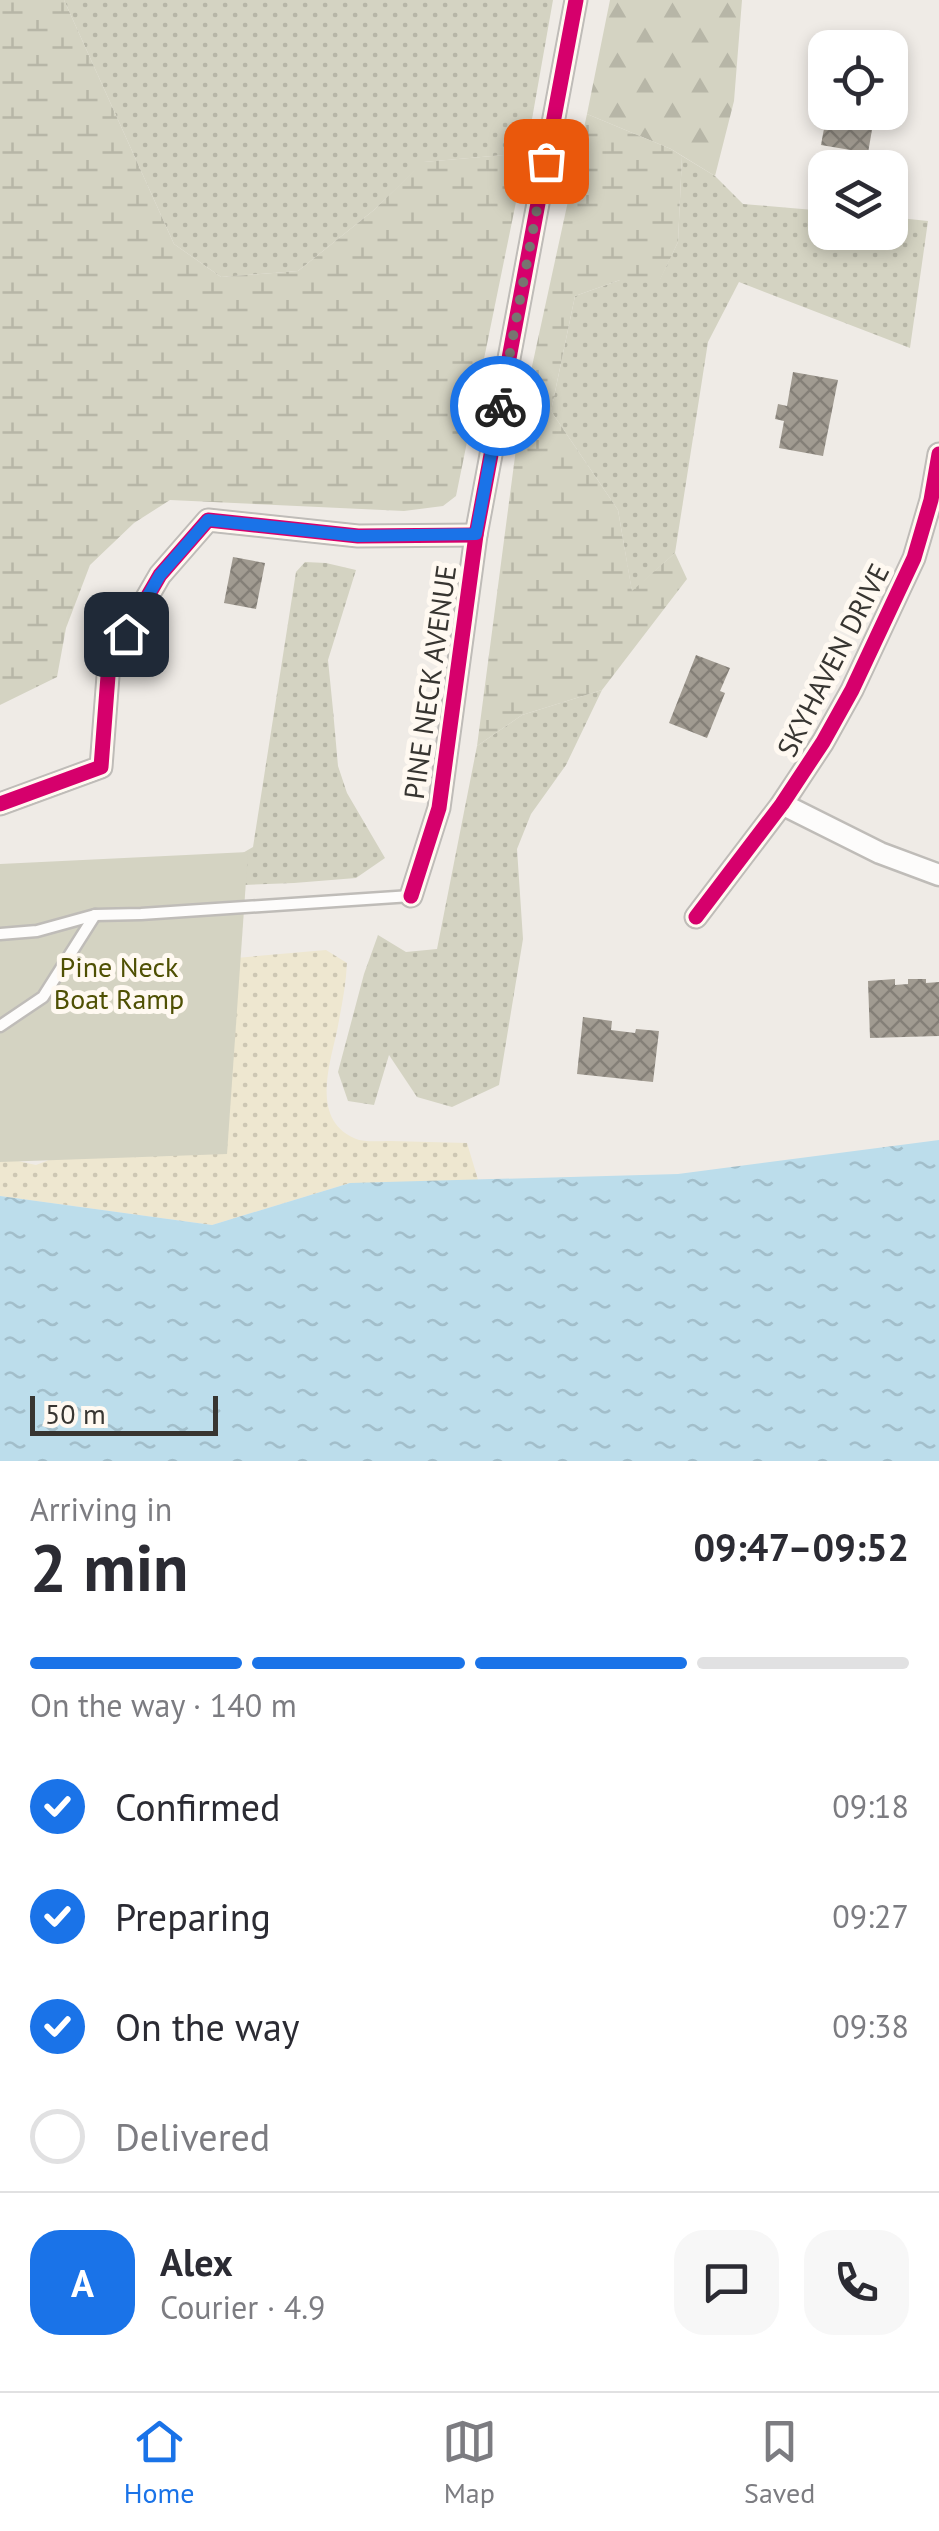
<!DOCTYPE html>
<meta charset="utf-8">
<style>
body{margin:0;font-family:"PT Sans",sans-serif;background:#f7f7f7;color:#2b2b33;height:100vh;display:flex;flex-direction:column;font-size:38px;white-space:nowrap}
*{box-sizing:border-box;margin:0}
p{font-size:32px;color:#7c7c81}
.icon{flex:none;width:55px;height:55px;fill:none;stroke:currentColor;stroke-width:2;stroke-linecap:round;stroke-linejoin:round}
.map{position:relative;height:1461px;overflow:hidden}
.sheet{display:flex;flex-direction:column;background:#fff;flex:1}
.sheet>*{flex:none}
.tools{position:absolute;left:808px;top:30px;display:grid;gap:20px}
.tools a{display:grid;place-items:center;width:100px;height:100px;border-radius:20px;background:#fff;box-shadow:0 5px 15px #0003;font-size:50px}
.scale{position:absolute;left:30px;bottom:25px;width:188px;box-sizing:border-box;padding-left:10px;border:5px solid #373531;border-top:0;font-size:28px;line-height:35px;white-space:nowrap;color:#373531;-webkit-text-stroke:8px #fff9f1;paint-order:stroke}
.pin{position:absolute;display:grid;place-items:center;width:85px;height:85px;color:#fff;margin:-42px;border-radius:20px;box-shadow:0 5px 15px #0006}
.courier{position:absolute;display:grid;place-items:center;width:100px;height:100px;margin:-50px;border:8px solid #1a73e8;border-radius:50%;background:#fff;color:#222;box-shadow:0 2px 12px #0007}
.headline em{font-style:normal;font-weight:700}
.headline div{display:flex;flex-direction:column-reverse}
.headline{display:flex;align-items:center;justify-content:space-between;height:170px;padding:0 30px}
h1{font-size:65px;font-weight:700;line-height:75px}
.bar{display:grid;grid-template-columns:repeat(4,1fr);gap:15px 10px;align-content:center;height:120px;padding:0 30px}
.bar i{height:12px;border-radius:8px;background:#e1e1e2}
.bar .selected{background:#1a73e8}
.bar p{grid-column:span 4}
.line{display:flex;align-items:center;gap:25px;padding:0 30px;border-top:2px solid #e1e1e2}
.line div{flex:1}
.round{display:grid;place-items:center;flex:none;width:105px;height:105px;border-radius:30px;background:#f7f7f7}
ol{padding:0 30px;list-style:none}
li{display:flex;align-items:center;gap:30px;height:110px}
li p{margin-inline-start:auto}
li .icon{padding:10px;border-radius:50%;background:#1a73e8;color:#fff;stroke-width:4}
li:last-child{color:#7c7c81}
li i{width:55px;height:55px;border:5px solid #e1e1e2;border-radius:50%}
.tabs{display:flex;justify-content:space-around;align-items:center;height:140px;border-top:2px solid #e1e1e2;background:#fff;font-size:28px;color:#7c7c81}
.tabs a{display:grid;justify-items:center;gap:5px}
.tabs .selected{color:#1a73e8}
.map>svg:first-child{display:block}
.grass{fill:url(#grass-dots)}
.forest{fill:url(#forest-firs)}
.wetland{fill:url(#wetland-marsh)}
.sand{fill:url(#sand-dots)}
.green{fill:#d4d3c2}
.water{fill:url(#water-ripples)}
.building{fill:url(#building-cross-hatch)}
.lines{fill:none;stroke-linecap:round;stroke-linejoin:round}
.service-casing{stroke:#bfbcb8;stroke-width:15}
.minor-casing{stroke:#bfbcb8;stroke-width:25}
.service{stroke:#fdfcfb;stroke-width:10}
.minor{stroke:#fdfcfb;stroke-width:20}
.cycleway-casing{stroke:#fff9f1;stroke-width:21}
.cycleway{stroke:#d6006c;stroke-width:15}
.done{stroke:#777570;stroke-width:10;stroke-dasharray:0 18}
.route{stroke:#1a73e8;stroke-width:12}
.labels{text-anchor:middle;stroke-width:10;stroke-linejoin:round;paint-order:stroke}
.street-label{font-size:28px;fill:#373531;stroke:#fff9f1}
.park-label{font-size:28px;fill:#4f5003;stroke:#fff9f1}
</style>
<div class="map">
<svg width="939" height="1461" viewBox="0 0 939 1461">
<defs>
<pattern id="grass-dots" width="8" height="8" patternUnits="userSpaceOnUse" patternTransform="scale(2.5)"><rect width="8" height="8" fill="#d4d3c2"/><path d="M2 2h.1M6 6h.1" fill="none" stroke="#b7b6a7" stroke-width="1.8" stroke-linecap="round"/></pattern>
<pattern id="forest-firs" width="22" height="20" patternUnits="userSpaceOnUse" patternTransform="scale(2.5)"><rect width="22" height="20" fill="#d4d3c2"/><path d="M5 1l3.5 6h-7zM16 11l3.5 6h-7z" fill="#b7b6a7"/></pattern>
<pattern id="wetland-marsh" width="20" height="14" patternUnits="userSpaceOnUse" patternTransform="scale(2.5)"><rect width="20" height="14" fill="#d4d3c2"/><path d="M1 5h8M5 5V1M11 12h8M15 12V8" fill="none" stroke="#b7b6a7"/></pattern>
<pattern id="sand-dots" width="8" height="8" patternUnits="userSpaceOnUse" patternTransform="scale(2.5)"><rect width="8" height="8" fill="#eee7d0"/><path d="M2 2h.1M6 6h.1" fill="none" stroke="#cdc7b3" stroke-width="1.8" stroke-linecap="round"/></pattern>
<pattern id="water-ripples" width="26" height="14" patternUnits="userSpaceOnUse" patternTransform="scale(2.5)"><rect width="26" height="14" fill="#bcddeb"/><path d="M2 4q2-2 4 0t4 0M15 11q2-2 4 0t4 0" fill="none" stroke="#a2beca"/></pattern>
<pattern id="building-cross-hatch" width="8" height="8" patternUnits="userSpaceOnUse" patternTransform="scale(2.5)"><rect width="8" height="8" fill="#a19b91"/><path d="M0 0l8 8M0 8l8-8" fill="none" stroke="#847f77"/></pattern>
</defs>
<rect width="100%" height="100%" fill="#efebe6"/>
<g class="grass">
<path d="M 64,0 L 553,0 L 526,153 L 424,162 L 374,210 L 298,271 L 221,277 L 174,244 Z"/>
<path d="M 682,156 L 715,176 L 743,204 L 825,211 L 825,232 L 890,232 L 890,217 L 928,221 L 910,348 L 739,282 L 708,342 L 675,553 L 632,592 L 618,510 L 551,411 L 575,296 L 620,280 L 660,279 L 678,242 Z"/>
<path d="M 305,562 L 326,563 L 356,570 L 328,660 L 333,710 L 338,766 L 347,793 L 385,858 L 356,878 L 294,883 L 92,891 L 0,872 L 222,865 L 253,847 L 296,572 Z"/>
<path d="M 602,690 L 566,765 L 531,814 L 517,849 L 523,939 L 499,1085 L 452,1107 L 417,1097 L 389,1055 L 374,1105 L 348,1101 L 338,1072 L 364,974 L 378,935 L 406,952 L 437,949 L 477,746 L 522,715 Z"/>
</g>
<path class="forest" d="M 610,0 L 742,0 L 734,101 L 715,176 L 671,149 L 587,114 Z"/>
<g class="wetland">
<path d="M 0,0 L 64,0 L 174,244 L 221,277 L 298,271 L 374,210 L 423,162 L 526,153 L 456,496 L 443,506 L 404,511 L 170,500 L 134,523 L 90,565 L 66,628 L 57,677 L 0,705 Z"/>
<path d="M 587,114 L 671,149 L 682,156 L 678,242 L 660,280 L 620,280 L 575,296 L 551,411 L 618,510 L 632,591 L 675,553 L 687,579 L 602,690 L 522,715 L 477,746 L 519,426 Z"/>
</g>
<path class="sand" d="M 326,950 L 347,963 C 346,986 341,1009 337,1031 C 329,1067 310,1123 359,1140 C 368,1142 381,1141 390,1141 C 416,1142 441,1142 467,1143 L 479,1183 L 350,1183 L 212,1225 L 0,1196 L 0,1157 L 36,1165 L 75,1150 L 213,960 Z"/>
<path class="green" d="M 248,852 L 227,1154 L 0,1162 L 0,864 Z"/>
<path class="water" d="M 939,1140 L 939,1461 L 0,1461 L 0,1196 L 212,1225 L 350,1183 L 678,1174 Z"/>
<g class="building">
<path d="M 827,112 L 875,112 L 868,153 L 821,145 Z"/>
<path d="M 793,372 L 838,380 L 823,456 L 779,448 L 784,421 L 775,419 L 778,404 L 787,406 Z"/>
<path d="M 233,557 L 265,563 L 256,609 L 224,603 Z"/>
<path d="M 696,655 L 730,668 L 720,691 L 725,693 L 707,738 L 669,723 Z"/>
<path d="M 895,979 L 895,985 L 908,984 L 908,979 L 926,979 L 926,983 L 939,982 L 939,1036 L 870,1038 L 868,981 Z"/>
<path d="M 583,1017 L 612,1021 L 611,1030 L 635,1033 L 636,1029 L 659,1031 L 653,1082 L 577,1074 Z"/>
</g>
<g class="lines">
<g class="service-casing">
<g id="service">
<path d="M 0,934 L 37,931 L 95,915 L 141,914 L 411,896"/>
<path d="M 0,1026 L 43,997 L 95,915"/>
</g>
</g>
<g class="minor-casing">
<g id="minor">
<path d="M 0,804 L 101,767 L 109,663 L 160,575 L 208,520 L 358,536 L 476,535"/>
<path d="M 782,804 L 880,853 L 939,875"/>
<path d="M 411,896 L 439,808 L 476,535 L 576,0"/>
<path d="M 696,917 L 782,804 L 823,742 L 852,690 L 914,558 L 931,500 L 939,454"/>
</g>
</g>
<use href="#service" class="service"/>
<use href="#minor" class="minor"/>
<g class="cycleway-casing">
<g id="cycleway">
<path d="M 0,804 L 101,767 L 109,663 L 160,575 L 208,520 L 358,536 L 476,535"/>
<path d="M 411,896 L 439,808 L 476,535 L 576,0"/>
<path d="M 696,917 L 782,804 L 823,742 L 852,690 L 914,558 L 931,500 L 939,454"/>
</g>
</g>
<use href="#cycleway" class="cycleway"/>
</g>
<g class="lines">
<path class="done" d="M 500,406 L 546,161"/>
<path class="route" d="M 126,634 L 160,575 L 208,520 L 358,536 L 476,534 L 500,406"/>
</g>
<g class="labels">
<g class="street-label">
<text transform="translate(833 660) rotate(-63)" y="10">SKYHAVEN DRIVE</text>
<text transform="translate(430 682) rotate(-82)" y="10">PINE NECK AVENUE</text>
</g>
<g class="park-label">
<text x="119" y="977">Pine Neck<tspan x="119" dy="32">Boat Ramp</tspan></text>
</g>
</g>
</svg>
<div class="tools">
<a><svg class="icon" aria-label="locate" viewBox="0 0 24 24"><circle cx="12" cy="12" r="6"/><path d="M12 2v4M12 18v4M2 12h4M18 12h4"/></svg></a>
<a><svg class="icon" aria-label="layers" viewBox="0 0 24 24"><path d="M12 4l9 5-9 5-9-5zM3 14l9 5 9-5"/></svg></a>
</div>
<div class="scale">50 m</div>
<div class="pin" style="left:546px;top:161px;background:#ea580c"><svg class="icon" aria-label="bag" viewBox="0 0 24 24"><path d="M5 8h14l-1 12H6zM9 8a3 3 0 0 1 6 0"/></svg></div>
<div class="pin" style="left:126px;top:634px;background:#1f2937"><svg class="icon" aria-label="home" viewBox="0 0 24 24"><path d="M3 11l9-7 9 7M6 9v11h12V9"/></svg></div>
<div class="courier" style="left:500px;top:406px"><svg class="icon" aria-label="bike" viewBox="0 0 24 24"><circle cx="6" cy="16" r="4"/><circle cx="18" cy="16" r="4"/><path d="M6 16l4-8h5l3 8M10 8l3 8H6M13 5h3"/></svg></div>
</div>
<section class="sheet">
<div class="headline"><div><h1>2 min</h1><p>Arriving in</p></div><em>09:47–09:52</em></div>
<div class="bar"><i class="selected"></i><i class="selected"></i><i class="selected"></i><i></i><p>On the way · 140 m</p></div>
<ol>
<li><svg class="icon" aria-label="check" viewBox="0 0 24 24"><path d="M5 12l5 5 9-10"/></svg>Confirmed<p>09:18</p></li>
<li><svg class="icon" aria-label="check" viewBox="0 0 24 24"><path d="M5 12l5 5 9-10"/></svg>Preparing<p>09:27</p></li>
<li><svg class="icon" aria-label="check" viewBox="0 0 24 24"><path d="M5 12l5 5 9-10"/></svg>On the way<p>09:38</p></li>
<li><i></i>Delivered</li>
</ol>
<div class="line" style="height:180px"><b class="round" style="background:#1a73e8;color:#fff">A</b><div><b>Alex</b><p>Courier · 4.9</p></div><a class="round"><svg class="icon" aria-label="chat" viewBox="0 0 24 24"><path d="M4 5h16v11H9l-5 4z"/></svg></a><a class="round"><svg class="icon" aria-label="phone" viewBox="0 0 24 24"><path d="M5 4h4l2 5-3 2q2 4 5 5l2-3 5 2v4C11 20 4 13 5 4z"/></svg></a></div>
</section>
<nav class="tabs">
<a class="selected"><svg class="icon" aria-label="home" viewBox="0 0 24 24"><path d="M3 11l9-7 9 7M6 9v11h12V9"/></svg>Home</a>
<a><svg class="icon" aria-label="map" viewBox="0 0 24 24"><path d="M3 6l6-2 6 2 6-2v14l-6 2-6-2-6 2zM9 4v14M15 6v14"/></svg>Map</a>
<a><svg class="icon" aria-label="saved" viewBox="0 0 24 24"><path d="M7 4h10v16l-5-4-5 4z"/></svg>Saved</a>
</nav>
